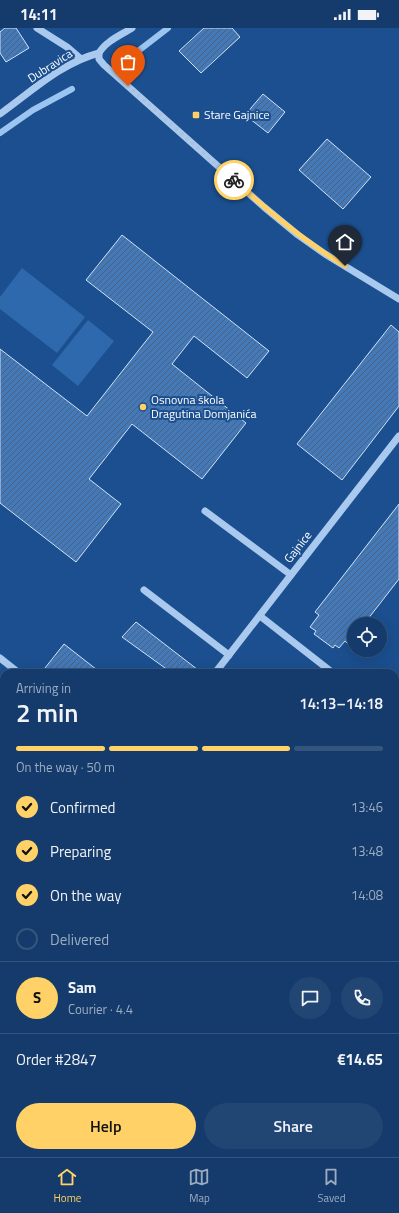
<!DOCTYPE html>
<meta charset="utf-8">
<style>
body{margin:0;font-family:"Titillium Web",sans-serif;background:#214673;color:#f1f3f6;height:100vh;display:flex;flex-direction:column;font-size:15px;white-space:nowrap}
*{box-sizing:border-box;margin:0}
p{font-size:13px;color:#9dadc1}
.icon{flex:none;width:22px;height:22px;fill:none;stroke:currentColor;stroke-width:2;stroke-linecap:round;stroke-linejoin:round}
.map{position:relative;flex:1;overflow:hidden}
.side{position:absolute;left:0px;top:641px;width:399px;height:488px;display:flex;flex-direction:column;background:#143b6b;border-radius:12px 12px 0 0;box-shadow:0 4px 16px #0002,0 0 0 1px #33557e}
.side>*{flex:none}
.fabs{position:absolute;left:347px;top:589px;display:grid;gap:8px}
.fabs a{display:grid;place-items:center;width:40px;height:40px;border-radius:50%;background:#143b6b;box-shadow:0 4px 16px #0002,0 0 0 1px #33557e;font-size:20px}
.pin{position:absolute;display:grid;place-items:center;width:34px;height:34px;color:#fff;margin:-41px -17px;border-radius:50% 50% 50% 0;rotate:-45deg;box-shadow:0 0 4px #0007}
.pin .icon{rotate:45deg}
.courier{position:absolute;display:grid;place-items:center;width:40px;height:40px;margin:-20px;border:3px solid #ffd166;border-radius:50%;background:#fff;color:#222;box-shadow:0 1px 5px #0007}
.head em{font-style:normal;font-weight:600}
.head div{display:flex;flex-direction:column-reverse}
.head{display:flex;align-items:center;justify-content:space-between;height:68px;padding:0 16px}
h1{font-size:26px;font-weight:600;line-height:30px}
.bar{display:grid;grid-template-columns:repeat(4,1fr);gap:6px 4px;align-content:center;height:48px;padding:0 16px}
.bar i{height:5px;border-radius:3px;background:#33557e}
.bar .current{background:#ffd166}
.bar p{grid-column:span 4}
.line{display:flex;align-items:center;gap:10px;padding:0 16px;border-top:1px solid #33557e}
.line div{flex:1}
.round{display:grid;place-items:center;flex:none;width:42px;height:42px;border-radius:21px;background:#214673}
ol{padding:0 16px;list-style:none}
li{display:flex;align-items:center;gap:12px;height:44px}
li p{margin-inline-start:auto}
li .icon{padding:4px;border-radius:50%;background:#ffd166;color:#111;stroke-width:4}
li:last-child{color:#9dadc1}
li i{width:22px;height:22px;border:2px solid #33557e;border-radius:50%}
.cta{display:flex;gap:8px;margin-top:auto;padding:8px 16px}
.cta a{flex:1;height:46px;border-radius:24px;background:#ffd166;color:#111;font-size:16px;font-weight:600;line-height:46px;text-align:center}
.cta a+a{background:#214673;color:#f1f3f6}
.status{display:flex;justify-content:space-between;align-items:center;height:28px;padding:0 20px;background:#143b6b;direction:ltr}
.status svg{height:11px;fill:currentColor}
.menu{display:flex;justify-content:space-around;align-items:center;height:56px;border-top:1px solid #33557e;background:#143b6b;font-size:11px;color:#9dadc1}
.menu a{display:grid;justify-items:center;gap:2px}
.menu .current{color:#ffd166}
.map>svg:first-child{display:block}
.pitch{fill:#2e69ad}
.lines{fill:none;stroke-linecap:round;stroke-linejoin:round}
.stream{stroke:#9cc4f0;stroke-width:6}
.building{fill:url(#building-hatch);stroke:#cfe3fa}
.minor{stroke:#a9c9ee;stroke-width:7}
.done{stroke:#afc1d8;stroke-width:4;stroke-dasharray:0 7.2}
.route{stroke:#ffd166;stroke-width:5}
.poi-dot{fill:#ffd166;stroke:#1b4f8f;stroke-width:1.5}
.labels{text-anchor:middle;stroke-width:4;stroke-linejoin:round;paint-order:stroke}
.street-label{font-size:12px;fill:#fff;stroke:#1b4f8f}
.poi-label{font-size:12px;fill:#fff;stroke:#1b4f8f;text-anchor:start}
</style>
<div class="status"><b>14:11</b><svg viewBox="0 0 49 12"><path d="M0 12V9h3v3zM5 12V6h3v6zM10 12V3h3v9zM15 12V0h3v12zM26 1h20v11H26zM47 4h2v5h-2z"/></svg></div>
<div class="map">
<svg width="399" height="1129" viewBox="0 0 399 1129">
<defs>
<pattern id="building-hatch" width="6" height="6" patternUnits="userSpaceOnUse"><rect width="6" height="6" fill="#4478b7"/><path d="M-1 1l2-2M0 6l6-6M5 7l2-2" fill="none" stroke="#486282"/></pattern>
</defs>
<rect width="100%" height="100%" fill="#1b4f8f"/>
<g class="pitch">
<path d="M 22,240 L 85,289 L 57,325 L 0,281 L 0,269 Z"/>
<path d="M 88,292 L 114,313 L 78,358 L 52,337 Z"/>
</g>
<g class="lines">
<g class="stream">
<path d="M 133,27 L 168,0"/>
<path d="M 0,105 L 33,82 L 72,61"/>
</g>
</g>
<g class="building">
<path d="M 5,0 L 16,0 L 29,20 L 6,34 L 0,25 L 0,4 Z"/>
<path d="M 204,0 L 232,0 L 240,9 L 201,45 L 179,23 Z"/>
<path d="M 263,66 L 285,84 L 268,105 L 245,87 Z"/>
<path d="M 327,111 L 371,149 L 343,181 L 299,142 Z"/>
<path d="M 122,207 L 269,323 L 247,350 L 194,308 L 172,336 L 246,395 L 202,451 L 132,396 L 89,451 L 121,476 L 76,534 L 0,475 L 0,321 L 87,388 L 153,304 L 86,252 Z"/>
<path d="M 391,297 L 399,304 L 399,378 L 342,452 L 297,416 Z"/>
<path d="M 399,476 L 399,551 L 364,596 L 354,596 L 354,621 L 345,613 L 339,620 L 335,617 L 333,620 L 314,606 L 316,603 L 310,599 L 319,587 L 315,584 Z"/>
<path d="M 136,594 L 202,645 L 172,645 L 122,609 Z"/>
<path d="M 64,616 L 101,645 L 41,645 Z"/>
</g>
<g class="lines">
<g class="minor">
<path d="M 37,0 L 67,19 L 81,31"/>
<path d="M 99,25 L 99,31 L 104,37 L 264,179 L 298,207 L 325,226 L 399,271"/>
<path d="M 0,86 C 31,64 61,35 99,25 C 106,13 121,7 132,0"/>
<path d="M 205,483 L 291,547"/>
<path d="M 144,562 L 229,627"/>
<path d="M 260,588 L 333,645"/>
<path d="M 0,630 L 19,645"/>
<path d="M 215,645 L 291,547 L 399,408"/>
<path d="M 0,681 L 4,677"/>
<path d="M 395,693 L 399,696"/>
<path d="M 0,906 L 4,909"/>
<path d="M 395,913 L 399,908"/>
<path d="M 0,928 L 4,922"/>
<path d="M 395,932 L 399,935"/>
<path d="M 0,1125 L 5,1129"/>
</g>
</g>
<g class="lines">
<path class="done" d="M 128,58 L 234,152"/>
<path class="route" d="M 234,152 C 269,184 305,214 345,238"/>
</g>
<g class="poi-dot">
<rect x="192" y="83" width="8" height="8" rx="2"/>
<circle cx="143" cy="379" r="4"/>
</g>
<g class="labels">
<g class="street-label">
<text transform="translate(50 38) rotate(-33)" y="4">Dubravica</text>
<text transform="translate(298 519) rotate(-52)" y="4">Gajnice</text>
</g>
<g class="poi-label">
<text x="204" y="91">Stare Gajnice</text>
<text x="151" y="376">Osnovna škola<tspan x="151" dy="14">Dragutina Domjanića</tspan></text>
</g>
</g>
</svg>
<div class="fabs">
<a><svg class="icon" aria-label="locate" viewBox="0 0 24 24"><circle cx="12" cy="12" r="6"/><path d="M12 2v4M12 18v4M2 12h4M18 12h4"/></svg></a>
</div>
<div class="pin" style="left:128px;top:58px;background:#ea580c"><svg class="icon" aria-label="bag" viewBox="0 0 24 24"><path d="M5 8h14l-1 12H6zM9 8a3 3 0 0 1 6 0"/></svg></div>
<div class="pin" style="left:345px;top:238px;background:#1f2937"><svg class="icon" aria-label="home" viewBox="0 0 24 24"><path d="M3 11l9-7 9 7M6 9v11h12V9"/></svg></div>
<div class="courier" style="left:234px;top:152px"><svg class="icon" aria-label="bike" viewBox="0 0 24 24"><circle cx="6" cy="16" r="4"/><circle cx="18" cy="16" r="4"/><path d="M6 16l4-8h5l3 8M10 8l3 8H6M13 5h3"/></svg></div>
<section class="side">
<div class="head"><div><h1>2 min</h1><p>Arriving in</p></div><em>14:13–14:18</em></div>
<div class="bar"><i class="current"></i><i class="current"></i><i class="current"></i><i></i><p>On the way · 50 m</p></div>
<ol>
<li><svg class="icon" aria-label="check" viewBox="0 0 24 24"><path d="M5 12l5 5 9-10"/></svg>Confirmed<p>13:46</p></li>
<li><svg class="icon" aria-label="check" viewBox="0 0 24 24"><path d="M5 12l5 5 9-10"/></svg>Preparing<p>13:48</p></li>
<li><svg class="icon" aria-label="check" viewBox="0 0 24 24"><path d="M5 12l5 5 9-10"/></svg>On the way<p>14:08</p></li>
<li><i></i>Delivered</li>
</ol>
<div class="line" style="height:72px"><b class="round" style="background:#ffd166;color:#111">S</b><div><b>Sam</b><p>Courier · 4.4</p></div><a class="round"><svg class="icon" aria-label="chat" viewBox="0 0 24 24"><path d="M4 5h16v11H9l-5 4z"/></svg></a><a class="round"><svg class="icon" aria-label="phone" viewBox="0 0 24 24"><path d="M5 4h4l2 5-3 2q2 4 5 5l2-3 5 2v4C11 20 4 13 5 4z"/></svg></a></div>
<div class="line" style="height:52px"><div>Order #2847</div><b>€14.65</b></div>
<div class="cta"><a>Help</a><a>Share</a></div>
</section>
</div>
<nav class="menu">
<a class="current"><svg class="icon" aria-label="home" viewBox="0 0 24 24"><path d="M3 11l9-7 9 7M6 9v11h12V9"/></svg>Home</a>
<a><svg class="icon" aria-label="map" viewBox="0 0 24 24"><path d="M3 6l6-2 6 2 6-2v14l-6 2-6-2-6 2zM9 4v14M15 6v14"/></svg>Map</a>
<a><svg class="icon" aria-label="saved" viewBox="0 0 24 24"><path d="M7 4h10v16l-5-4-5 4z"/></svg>Saved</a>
</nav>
